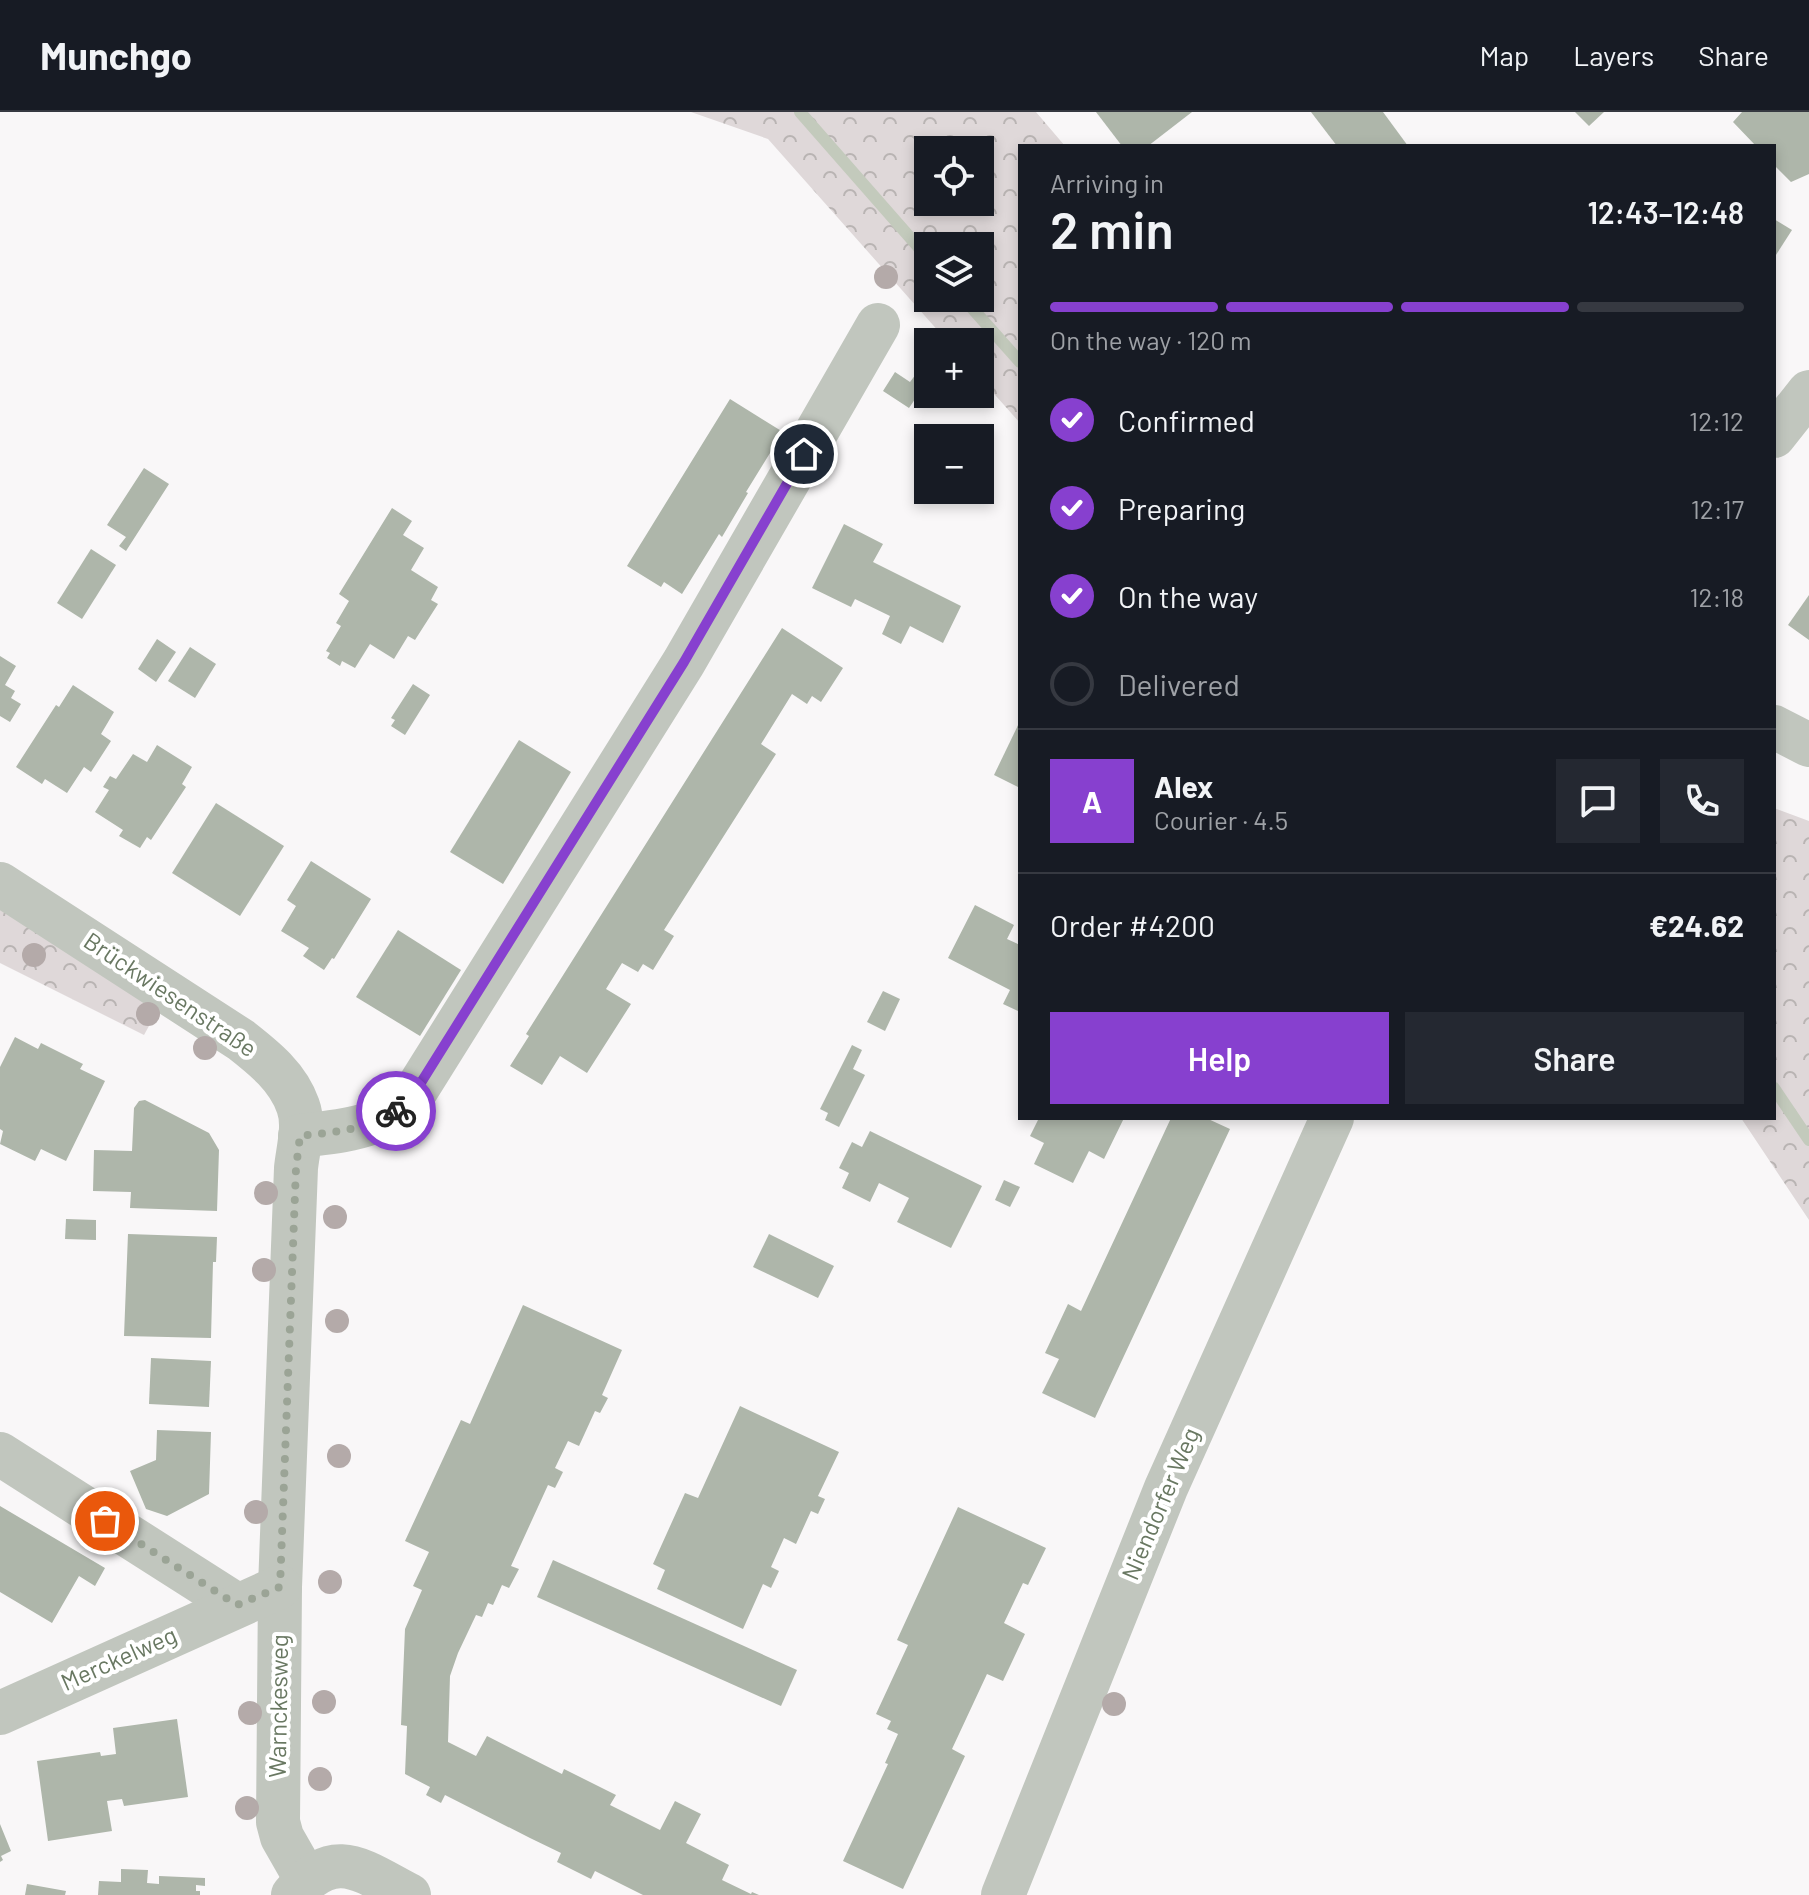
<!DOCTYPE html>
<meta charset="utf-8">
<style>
body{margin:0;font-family:Barlow,sans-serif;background:#242831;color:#f1f3f6;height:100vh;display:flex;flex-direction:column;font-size:30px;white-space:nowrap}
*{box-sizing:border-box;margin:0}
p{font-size:26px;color:#9ea1a6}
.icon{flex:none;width:44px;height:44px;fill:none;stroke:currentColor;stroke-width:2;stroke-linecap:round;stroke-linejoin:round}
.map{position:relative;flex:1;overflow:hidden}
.drawer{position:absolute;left:1018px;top:32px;width:758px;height:976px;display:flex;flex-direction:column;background:#171b24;border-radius:0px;box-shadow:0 4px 12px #0003}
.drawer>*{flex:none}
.controls{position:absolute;left:914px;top:24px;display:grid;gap:16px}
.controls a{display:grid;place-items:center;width:80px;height:80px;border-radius:0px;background:#171b24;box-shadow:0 4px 12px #0003;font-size:40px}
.pin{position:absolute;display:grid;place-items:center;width:68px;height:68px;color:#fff;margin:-34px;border:4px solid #fff;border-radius:50%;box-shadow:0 2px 8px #0007}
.courier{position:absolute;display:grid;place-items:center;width:80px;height:80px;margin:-40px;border:6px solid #8740cf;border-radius:50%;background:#fff;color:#222;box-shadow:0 2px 10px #0007}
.summary em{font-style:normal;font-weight:600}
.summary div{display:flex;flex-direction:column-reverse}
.summary{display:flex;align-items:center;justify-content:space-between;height:136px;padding:0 32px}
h1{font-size:52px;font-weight:600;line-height:60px}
.bar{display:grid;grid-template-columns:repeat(4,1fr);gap:12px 8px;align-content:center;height:96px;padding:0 32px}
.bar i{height:10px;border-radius:6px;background:#363941}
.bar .active{background:#8740cf}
.bar p{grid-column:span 4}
.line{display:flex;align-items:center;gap:20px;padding:0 32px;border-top:2px solid #363941}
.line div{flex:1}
.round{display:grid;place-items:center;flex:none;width:84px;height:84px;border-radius:0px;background:#242831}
ol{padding:0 32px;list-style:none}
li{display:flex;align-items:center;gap:24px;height:88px}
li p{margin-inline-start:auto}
li .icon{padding:8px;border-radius:50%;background:#8740cf;color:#fff;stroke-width:4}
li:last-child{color:#9ea1a6}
li i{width:44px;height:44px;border:4px solid #363941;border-radius:50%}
.primary-button{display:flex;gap:16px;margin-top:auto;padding:16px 32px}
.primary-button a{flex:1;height:92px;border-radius:0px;background:#8740cf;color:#fff;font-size:32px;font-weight:600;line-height:92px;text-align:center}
.primary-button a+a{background:#242831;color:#f1f3f6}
header{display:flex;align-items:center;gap:48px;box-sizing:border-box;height:112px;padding:0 40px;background:#171b24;border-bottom:2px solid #363941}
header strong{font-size:38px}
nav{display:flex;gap:44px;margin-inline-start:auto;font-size:28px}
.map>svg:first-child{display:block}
.forest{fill:url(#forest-crowns);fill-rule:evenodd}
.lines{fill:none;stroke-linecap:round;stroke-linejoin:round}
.stream{stroke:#c3cabc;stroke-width:12}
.building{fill:#aeb6aa}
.minor{stroke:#c1c6be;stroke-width:44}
.tree{fill:#b4aaa9}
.done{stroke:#9ba496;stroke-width:8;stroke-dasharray:0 14.4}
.route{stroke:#8740cf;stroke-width:10}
.labels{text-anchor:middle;stroke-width:8;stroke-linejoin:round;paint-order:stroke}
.street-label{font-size:24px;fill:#697862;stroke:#fff}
</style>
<header>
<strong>Munchgo</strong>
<nav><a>Map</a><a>Layers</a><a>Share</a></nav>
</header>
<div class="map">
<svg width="1809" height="1783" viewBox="0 0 1809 1783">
<defs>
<pattern id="forest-crowns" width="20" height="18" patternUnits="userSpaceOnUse" patternTransform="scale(2)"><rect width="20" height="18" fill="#dfd8d9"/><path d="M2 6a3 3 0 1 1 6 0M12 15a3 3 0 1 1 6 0" fill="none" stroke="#b9b4b3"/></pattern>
</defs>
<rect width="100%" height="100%" fill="#f9f7f8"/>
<g class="forest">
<path d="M 691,0 L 1036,0 L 1065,34 L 1020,34 L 1020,311 L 980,266 L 980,230 L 948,230 L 768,27 ZM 928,38 L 980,38 L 980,90 L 928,90 ZM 928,134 L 980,134 L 980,186 L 928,186 Z"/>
<path d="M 1774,696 L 1809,709 L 1809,1108 L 1741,1006 L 1774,1006 Z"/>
<path d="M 0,793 L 160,894 L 144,923 L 0,851 Z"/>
</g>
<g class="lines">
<g class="stream">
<path d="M 800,0 L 928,146"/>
<path d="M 963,186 L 1020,250"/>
<path d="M 1774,976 L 1809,1028"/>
</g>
</g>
<g class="building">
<path d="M 1096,0 L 1192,0 L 1148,34 L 1122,34 Z"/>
<path d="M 1311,0 L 1383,0 L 1408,34 L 1337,34 Z"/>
<path d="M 1575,0 L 1604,0 L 1589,14 Z"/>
<path d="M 1742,0 L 1809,0 L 1809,62 L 1791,70 L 1774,53 L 1774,34 L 1756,34 L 1733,10 Z"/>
<path d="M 1774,107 L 1792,118 L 1774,146 Z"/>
<path d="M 919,258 L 928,264 L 928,268 L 909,296 L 883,279 L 895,260 L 910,270 Z"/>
<path d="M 730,287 L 783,320 L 746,380 L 748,381 L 722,425 L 719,422 L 682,482 L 664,470 L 661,475 L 627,454 Z"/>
<path d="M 144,356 L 169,372 L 126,439 L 119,434 L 126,425 L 107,413 Z"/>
<path d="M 392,396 L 412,409 L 403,423 L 424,436 L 411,458 L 438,475 L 431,488 L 438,492 L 415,528 L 408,524 L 394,547 L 370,532 L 355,556 L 342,549 L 340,554 L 327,546 L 330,541 L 326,539 L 341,514 L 336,511 L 349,489 L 339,482 Z"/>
<path d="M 844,412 L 883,432 L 873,450 L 961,494 L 943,531 L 910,514 L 901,532 L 882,522 L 890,504 L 855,487 L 851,495 L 812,476 Z"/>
<path d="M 91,437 L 116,453 L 82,507 L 57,491 Z"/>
<path d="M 1809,483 L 1809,528 L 1788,513 Z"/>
<path d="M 782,516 L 843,556 L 821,590 L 812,584 L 807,592 L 792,582 L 761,632 L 776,642 L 664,818 L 674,824 L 653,858 L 643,852 L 638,860 L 622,851 L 606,877 L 631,892 L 587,961 L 560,944 L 542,973 L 510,954 L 529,924 L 526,922 Z"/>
<path d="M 157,527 L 176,540 L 156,570 L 138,557 Z"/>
<path d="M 190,535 L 216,552 L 195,586 L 168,569 Z"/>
<path d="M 0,544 L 16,554 L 5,573 L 15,579 L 11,586 L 21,592 L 10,610 L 0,604 Z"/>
<path d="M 413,572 L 430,583 L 405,623 L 391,614 L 395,608 L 391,606 Z"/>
<path d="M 73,573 L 114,600 L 101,622 L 111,629 L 91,660 L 84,655 L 67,681 L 45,667 L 42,672 L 16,655 L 56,593 L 59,595 Z"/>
<path d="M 1020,609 L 1020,676 L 994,663 Z"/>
<path d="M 519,628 L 571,660 L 503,772 L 450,740 Z"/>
<path d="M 157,633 L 192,655 L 182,672 L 186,675 L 151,728 L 147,725 L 140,736 L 119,724 L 123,718 L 95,700 L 109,678 L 103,675 L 110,664 L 116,667 L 133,642 L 147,650 Z"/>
<path d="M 216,691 L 284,734 L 240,804 L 172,761 Z"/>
<path d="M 311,749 L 371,787 L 334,847 L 332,846 L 324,858 L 303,844 L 309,836 L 281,819 L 296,794 L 287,788 Z"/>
<path d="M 975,793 L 1014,813 L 1007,827 L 1020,833 L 1020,900 L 1003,892 L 1010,878 L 948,846 Z"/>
<path d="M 398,818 L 461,858 L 420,924 L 356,885 Z"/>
<path d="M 883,879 L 900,887 L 885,919 L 867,910 Z"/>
<path d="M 15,925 L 38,937 L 41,931 L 83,952 L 80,957 L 105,969 L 66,1049 L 41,1037 L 35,1049 L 0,1032 L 3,1019 L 0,1017 L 0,955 Z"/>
<path d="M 852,933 L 862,938 L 853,957 L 865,963 L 839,1015 L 825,1008 L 828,1001 L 820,997 Z"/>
<path d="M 145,988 L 209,1021 L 219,1038 L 217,1099 L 130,1096 L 131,1080 L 93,1079 L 94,1038 L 132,1039 L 134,996 L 139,989 Z"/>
<path d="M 1039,1006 L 1124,1006 L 1104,1047 L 1089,1039 L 1073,1071 L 1034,1052 L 1044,1031 L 1030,1024 Z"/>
<path d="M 1171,1006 L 1206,1006 L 1230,1017 L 1095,1306 L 1042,1281 L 1059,1247 L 1045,1241 L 1068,1192 L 1081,1199 Z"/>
<path d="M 870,1019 L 982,1074 L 951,1136 L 897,1110 L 909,1086 L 879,1071 L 870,1090 L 842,1076 L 849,1061 L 839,1056 L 852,1030 L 862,1035 Z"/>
<path d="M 1004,1068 L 1020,1075 L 1010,1095 L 995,1088 Z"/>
<path d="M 66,1107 L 96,1108 L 96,1128 L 65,1127 Z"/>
<path d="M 128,1122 L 217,1125 L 216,1150 L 213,1150 L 211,1226 L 124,1224 Z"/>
<path d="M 769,1122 L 834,1154 L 818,1186 L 753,1155 Z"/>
<path d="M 523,1193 L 622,1238 L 602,1283 L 608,1286 L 600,1301 L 595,1299 L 579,1334 L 568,1329 L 555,1356 L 563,1360 L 555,1376 L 548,1373 L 511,1454 L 519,1457 L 509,1476 L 502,1473 L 493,1493 L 488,1491 L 482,1505 L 476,1503 L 458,1541 L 450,1564 L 448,1630 L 476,1644 L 487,1624 L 562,1662 L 564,1657 L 616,1683 L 610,1693 L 660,1718 L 675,1689 L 701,1702 L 686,1731 L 729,1753 L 722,1768 L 751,1782 L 752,1780 L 759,1783 L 643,1783 L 595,1759 L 591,1767 L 557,1750 L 561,1741 L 530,1726 L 445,1683 L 441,1691 L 426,1683 L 430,1675 L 405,1662 L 407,1614 L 401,1613 L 405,1517 L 422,1478 L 413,1474 L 429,1440 L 405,1429 L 461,1308 L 470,1312 Z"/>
<path d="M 151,1246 L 211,1249 L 209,1295 L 149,1292 Z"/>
<path d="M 740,1294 L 839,1340 L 818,1384 L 825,1387 L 818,1402 L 811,1399 L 796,1432 L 784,1426 L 771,1455 L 779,1459 L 771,1476 L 763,1472 L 743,1517 L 657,1477 L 665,1458 L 653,1452 L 685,1381 L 698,1386 Z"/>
<path d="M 157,1318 L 211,1320 L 209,1382 L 167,1404 L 146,1397 L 130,1359 L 156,1348 Z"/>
<path d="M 0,1394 L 105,1456 L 95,1474 L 79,1464 L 52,1511 L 0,1480 Z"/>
<path d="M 958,1395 L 1046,1436 L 1028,1473 L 1023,1471 L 1004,1511 L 1025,1522 L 1003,1569 L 987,1562 L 952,1637 L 965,1644 L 903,1777 L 843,1749 L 888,1652 L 885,1651 L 898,1622 L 887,1617 L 891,1609 L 876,1602 L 908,1533 L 897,1528 Z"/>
<path d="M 553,1448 L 797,1558 L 781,1594 L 537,1485 Z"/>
<path d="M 177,1607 L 188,1685 L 124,1694 L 122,1687 L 107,1689 L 112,1719 L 48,1729 L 37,1649 L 100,1640 L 101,1644 L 116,1642 L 113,1616 Z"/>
<path d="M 0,1712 L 11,1739 L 1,1744 L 3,1748 L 0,1750 Z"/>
<path d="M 121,1757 L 148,1758 L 147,1771 L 159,1772 L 159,1764 L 205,1766 L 205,1774 L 196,1773 L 196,1779 L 200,1779 L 200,1783 L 98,1783 L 99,1769 L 121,1770 Z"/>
<path d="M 27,1772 L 66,1779 L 65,1783 L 25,1783 Z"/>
</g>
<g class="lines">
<g class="minor">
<path d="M 1774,324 L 1809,280"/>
<path d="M 1774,615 L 1809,633"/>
<path d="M 0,772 L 241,928 C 264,946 288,965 298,994 C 305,1013 298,1037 296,1056 L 280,1475 L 278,1710 L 282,1725 L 306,1767"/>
<path d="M 300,1024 C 346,1018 387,1017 417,977 L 684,550 L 878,213"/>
<path d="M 0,1342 L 237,1493"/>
<path d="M 0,1601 L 280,1475"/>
<path d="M 293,1783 C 334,1733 361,1758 409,1783"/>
<path d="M 1003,1783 L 1166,1376 L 1332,1006"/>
</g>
</g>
<g class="tree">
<circle cx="886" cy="165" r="12"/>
<circle cx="34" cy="843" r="12"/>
<circle cx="148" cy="902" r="12"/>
<circle cx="205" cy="936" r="12"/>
<circle cx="266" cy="1081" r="12"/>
<circle cx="335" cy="1105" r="12"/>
<circle cx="264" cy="1158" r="12"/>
<circle cx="337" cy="1209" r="12"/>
<circle cx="339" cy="1344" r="12"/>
<circle cx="256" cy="1400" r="12"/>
<circle cx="330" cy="1470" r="12"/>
<circle cx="324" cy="1590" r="12"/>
<circle cx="1114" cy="1592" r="12"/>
<circle cx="250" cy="1601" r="12"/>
<circle cx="320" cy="1667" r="12"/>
<circle cx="247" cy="1696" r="12"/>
</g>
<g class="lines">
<path class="done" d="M 105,1409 L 237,1493 L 280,1475 L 296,1056 L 300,1024 C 333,1020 369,1018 396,999"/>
<path class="route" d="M 396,999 L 417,977 L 684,550 L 804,342"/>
</g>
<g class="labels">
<g class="street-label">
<text transform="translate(170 883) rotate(34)" y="8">Brückwiesenstraße</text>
<text transform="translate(1161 1392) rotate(-67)" y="8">Niendorfer Weg</text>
<text transform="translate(119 1547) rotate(-24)" y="8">Merckelweg</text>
<text transform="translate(279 1594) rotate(-89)" y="8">Warnckesweg</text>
</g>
</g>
</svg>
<div class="controls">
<a><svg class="icon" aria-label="locate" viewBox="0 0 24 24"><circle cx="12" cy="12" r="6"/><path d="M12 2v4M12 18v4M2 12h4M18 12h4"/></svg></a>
<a><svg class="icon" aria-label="layers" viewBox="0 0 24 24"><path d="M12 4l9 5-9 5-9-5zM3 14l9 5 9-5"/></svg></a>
<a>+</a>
<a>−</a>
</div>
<div class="pin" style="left:105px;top:1409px;background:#ea580c"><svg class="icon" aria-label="bag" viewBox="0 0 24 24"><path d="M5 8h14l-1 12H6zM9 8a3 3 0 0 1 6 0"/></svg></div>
<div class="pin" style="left:804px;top:342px;background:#1f2937"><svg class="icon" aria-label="home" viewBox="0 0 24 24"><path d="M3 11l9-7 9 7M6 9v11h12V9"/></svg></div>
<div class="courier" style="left:396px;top:999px"><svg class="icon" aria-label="bike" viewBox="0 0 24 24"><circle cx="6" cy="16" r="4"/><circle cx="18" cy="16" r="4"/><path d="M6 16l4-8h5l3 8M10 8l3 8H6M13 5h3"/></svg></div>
<section class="drawer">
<div class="summary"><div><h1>2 min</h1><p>Arriving in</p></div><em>12:43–12:48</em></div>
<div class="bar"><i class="active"></i><i class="active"></i><i class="active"></i><i></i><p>On the way · 120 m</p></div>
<ol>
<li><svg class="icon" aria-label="check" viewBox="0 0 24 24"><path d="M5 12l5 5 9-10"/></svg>Confirmed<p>12:12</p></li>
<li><svg class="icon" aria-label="check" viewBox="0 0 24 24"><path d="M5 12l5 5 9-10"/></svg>Preparing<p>12:17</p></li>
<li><svg class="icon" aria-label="check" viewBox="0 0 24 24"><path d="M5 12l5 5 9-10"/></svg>On the way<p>12:18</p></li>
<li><i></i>Delivered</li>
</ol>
<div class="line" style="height:144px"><b class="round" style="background:#8740cf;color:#fff">A</b><div><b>Alex</b><p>Courier · 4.5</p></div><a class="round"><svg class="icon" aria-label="chat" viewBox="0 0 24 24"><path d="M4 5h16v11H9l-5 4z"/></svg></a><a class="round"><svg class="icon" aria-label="phone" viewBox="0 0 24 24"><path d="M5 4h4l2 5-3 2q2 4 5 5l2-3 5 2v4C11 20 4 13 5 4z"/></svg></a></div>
<div class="line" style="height:104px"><div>Order #4200</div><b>€24.62</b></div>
<div class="primary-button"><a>Help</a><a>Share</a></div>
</section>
</div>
